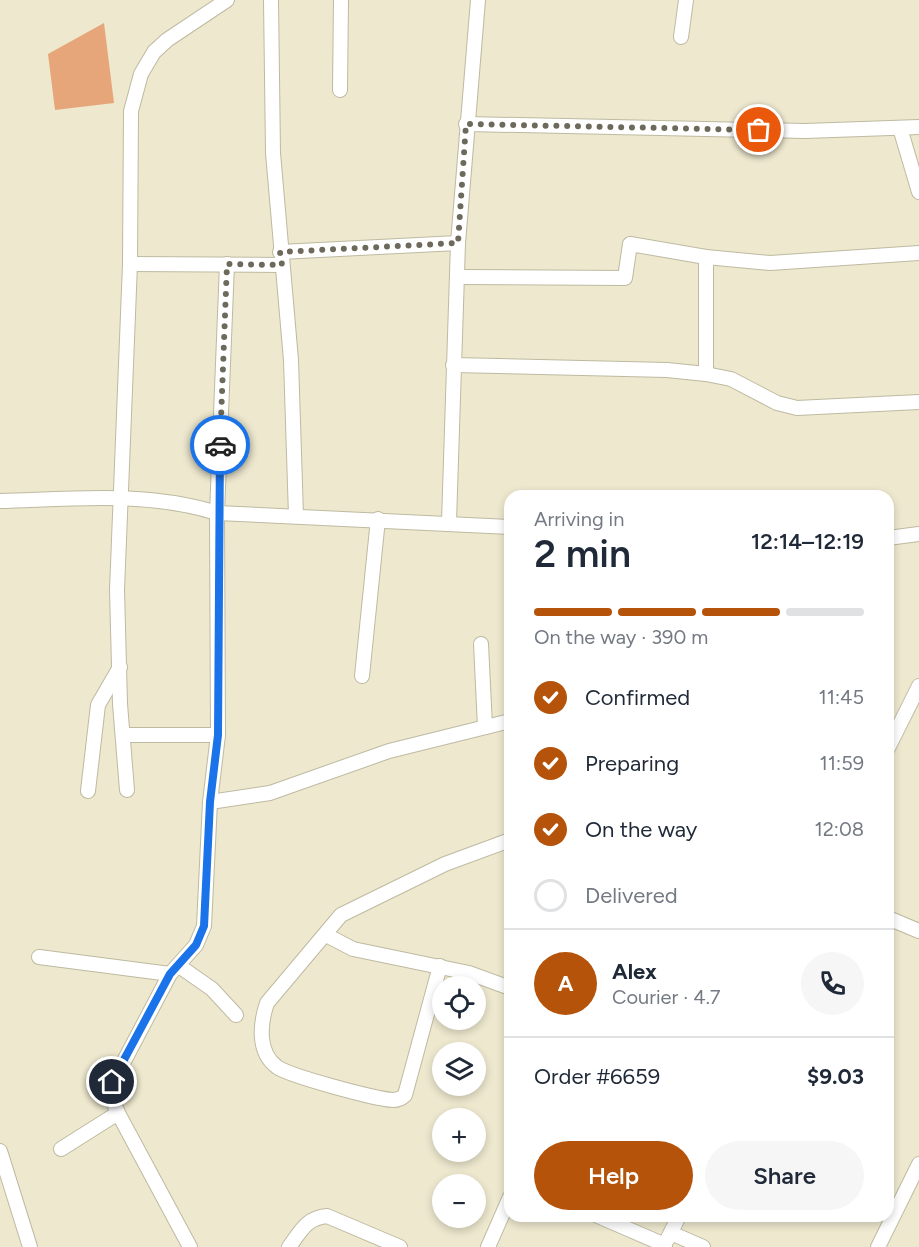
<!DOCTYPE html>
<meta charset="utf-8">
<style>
body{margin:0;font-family:Figtree,sans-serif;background:#f6f6f7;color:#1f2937;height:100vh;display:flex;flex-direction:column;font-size:22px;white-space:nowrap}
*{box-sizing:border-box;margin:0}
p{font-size:20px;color:#747a83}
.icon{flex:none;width:33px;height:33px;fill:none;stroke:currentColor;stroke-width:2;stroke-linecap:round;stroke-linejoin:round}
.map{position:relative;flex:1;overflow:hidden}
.side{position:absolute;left:504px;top:490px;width:390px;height:732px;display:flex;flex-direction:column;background:#fff;border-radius:18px;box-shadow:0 3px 9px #0003}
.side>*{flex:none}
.buttons{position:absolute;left:432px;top:976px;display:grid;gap:12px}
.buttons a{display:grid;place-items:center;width:54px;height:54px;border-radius:50%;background:#fff;box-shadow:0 3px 9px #0003;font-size:30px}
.pin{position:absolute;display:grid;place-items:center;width:51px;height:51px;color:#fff;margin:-26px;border:3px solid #fff;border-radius:50%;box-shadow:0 2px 6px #0007}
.courier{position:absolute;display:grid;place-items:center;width:60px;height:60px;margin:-30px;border:4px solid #1a73e8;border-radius:50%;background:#fff;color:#222;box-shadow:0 2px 8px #0007}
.overview em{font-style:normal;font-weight:600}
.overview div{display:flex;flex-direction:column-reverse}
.overview{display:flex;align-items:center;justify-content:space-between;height:102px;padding:0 30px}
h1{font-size:39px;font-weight:600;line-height:45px}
.bar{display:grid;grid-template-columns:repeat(4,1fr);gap:9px 6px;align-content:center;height:72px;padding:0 30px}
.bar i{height:8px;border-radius:4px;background:#e0e1e3}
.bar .active{background:#b45309}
.bar p{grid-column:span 4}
.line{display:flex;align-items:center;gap:15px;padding:0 30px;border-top:2px solid #e0e1e3}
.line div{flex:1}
.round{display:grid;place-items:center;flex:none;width:63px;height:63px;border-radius:32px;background:#f6f6f7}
ol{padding:0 30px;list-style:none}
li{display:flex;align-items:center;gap:18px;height:66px}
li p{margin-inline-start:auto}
li .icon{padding:6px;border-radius:50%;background:#b45309;color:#fff;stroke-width:4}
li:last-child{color:#747a83}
li i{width:33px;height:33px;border:3px solid #e0e1e3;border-radius:50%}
.button{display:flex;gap:12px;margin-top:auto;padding:12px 30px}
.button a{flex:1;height:69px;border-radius:36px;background:#b45309;color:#fff;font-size:24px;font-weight:600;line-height:69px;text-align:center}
.button a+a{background:#f6f6f7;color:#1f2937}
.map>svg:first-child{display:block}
.green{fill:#e6a679}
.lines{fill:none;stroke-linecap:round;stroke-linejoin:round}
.minor-casing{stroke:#bebaa1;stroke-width:16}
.minor{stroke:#fff;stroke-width:14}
.done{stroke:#6d6a5b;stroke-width:6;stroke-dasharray:0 10.8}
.route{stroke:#1a73e8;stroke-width:8}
</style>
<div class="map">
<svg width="919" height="1247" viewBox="0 0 919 1247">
<rect width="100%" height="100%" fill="#ede8ce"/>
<path class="green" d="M 104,23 L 114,103 L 55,110 L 48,54 Z"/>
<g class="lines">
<g class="minor-casing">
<g id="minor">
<path d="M 271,0 L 273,153 L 291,360 L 296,516"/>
<path d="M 681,37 L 686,0"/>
<path d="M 340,90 L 341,0"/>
<path d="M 466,124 L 805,131 L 919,127"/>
<path d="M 900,128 L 919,192"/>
<path d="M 280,252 L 458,243"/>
<path d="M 130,264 L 282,265"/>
<path d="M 458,277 L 625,278 L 630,244 L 706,257 L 770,263 L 919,253"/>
<path d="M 453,365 L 667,370 L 706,374 L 731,379 L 777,403 L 797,408 L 919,402"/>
<path d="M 706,374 L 706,257"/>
<path d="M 0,501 C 73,499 147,491 217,513 L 510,527"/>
<path d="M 449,522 L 458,243 L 478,0"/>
<path d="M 888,538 L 919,534"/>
<path d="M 481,644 L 485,727"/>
<path d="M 362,676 L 378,519"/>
<path d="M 124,735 L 218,735"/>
<path d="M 888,748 L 919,686"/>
<path d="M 127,790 L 120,704 L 117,590 L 130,264 L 131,111 L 141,74 L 154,52 L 167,40 L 227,0"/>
<path d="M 88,791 L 98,705 L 120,667"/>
<path d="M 210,802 L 270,793 L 389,751 L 510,721"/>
<path d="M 888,918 L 919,931"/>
<path d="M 326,935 L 353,949 L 469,973 L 510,988"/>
<path d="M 39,957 L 170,974"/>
<path d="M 179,966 L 212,989 L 236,1015"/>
<path d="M 440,966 L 405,1095 C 401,1099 398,1100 393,1100 C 375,1099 290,1076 277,1067 C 257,1052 260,1024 267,1003 L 341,915 L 445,864 L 510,840"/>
<path d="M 61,1149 L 118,1113"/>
<path d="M 0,1151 L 30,1247"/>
<path d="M 598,1216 L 665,1245"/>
<path d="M 671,1233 L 703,1247"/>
<path d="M 667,1240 L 679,1216"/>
<path d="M 190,1247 L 118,1113 L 112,1099 L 113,1082 L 170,974 L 196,945 L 204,926 L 210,802 L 218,735 L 217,513 L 227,264"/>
<path d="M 289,1247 C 301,1231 306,1218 327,1216 L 400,1247"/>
<path d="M 488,1247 L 510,1197"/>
<path d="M 878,1247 L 919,1164"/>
</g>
</g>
<use href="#minor" class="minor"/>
</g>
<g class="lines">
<path class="done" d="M 220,445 L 227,264 L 282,265 L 280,252 L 458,243 L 466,124 L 759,130"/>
<path class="route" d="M 112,1082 L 170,974 L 196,945 L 204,926 L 210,802 L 218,735 L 220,445"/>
</g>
</svg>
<div class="buttons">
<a><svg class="icon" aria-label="locate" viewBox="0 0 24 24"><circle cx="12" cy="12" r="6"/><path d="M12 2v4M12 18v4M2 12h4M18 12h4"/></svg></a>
<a><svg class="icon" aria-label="layers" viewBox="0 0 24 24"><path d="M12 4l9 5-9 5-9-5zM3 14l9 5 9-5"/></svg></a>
<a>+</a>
<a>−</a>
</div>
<div class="pin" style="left:759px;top:130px;background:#ea580c"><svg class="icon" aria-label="bag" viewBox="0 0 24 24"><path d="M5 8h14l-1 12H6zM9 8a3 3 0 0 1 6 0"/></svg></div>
<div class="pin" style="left:112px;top:1082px;background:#1f2937"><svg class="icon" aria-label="home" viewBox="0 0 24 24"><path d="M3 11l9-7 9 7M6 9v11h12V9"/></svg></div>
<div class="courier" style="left:220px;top:445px"><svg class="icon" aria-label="car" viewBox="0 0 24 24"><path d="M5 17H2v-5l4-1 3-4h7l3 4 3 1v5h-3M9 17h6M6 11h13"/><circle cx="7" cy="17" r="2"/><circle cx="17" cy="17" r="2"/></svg></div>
<section class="side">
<div class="overview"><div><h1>2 min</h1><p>Arriving in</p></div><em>12:14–12:19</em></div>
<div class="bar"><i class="active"></i><i class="active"></i><i class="active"></i><i></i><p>On the way · 390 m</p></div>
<ol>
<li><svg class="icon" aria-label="check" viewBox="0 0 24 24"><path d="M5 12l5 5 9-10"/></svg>Confirmed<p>11:45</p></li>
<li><svg class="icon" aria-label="check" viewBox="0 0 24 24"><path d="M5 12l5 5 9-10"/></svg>Preparing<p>11:59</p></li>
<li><svg class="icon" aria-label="check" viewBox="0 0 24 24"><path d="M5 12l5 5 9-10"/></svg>On the way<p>12:08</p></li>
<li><i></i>Delivered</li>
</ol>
<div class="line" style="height:108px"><b class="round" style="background:#b45309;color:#fff">A</b><div><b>Alex</b><p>Courier · 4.7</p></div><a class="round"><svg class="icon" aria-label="phone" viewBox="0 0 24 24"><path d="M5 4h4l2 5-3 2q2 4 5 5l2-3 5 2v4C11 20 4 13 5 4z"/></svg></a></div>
<div class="line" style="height:78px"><div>Order #6659</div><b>$9.03</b></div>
<div class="button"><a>Help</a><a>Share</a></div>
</section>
</div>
